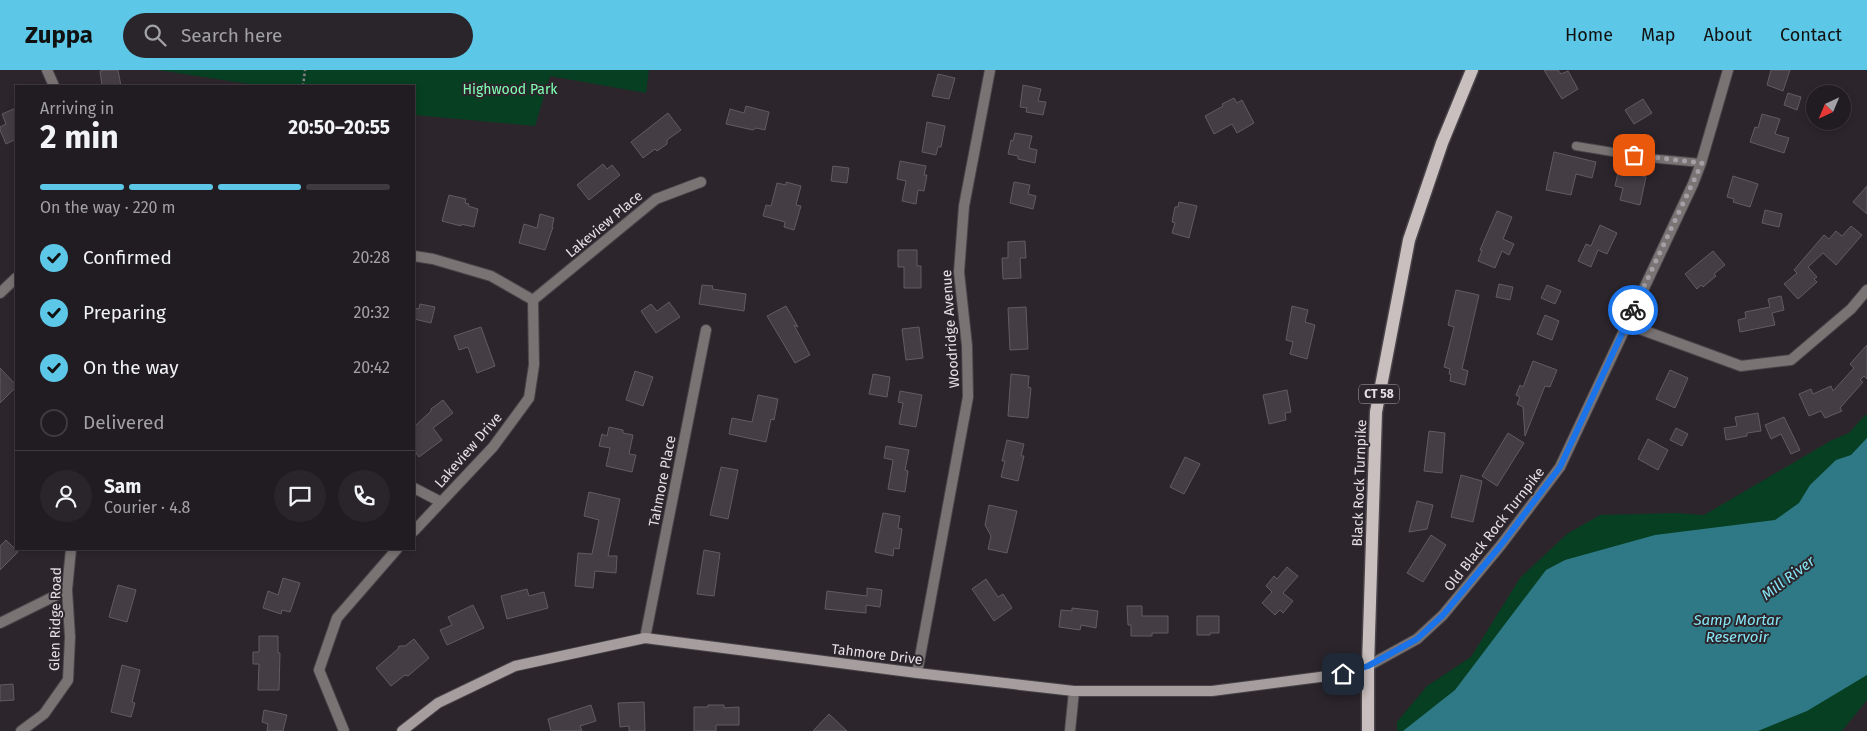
<!DOCTYPE html>
<meta charset="utf-8">
<style>
body{margin:0;font-family:"Fira Sans",sans-serif;background:#29252a;color:#f1f3f6;height:100vh;display:flex;flex-direction:column;font-size:19px;white-space:nowrap}
*{box-sizing:border-box;margin:0}
p{font-size:16px;color:#a2a1a5}
.icon{flex:none;width:28px;height:28px;fill:none;stroke:currentColor;stroke-width:2;stroke-linecap:round;stroke-linejoin:round}
.map{position:relative;flex:1;overflow:hidden}
.details{position:absolute;left:15px;top:15px;width:400px;height:465px;display:flex;flex-direction:column;background:#211c21;border-radius:0px;box-shadow:0 2px 8px #0003,0 0 0 1px #3e3a3f}
.details>*{flex:none}
.needle{width:32px;rotate:224deg}
.buttons{position:absolute;left:1806px;top:15px;display:grid;gap:10px}
.buttons a{display:grid;place-items:center;width:45px;height:45px;border-radius:50%;background:#211c21;box-shadow:0 2px 8px #0003,0 0 0 1px #3e3a3f;font-size:25px}
.pin{position:absolute;display:grid;place-items:center;width:42px;height:42px;color:#fff;margin:-21px;border-radius:10px;box-shadow:0 2px 8px #0006}
.courier{position:absolute;display:grid;place-items:center;width:50px;height:50px;margin:-25px;border:4px solid #1a73e8;border-radius:50%;background:#fff;color:#222;box-shadow:0 1px 6px #0007}
.summary em{font-style:normal;font-weight:700}
.summary div{display:flex;flex-direction:column-reverse}
.summary{display:flex;align-items:center;justify-content:space-between;height:85px;padding:0 25px}
h1{font-size:32px;font-weight:700;line-height:38px}
.bar{display:grid;grid-template-columns:repeat(4,1fr);gap:8px 5px;align-content:center;height:60px;padding:0 25px}
.bar i{height:6px;border-radius:4px;background:#3e3a3f}
.bar .active{background:#5cc7e7}
.bar p{grid-column:span 4}
.line{display:flex;align-items:center;gap:12px;padding:0 25px;border-top:1px solid #3e3a3f}
.line div{flex:1}
.round{display:grid;place-items:center;flex:none;width:52px;height:52px;border-radius:26px;background:#29252a}
ol{padding:0 25px;list-style:none}
li{display:flex;align-items:center;gap:15px;height:55px}
li p{margin-inline-start:auto}
li .icon{padding:5px;border-radius:50%;background:#5cc7e7;color:#111;stroke-width:4}
li:last-child{color:#a2a1a5}
li i{width:28px;height:28px;border:2px solid #3e3a3f;border-radius:50%}
header{display:flex;align-items:center;gap:30px;box-sizing:border-box;height:70px;padding:0 25px;background:#5cc7e7;color:#111}
header strong{font-size:24px}
nav{display:flex;gap:28px;margin-inline-start:auto;font-size:18px}
.search{width:350px;height:45px;background:#29252a;display:flex;align-items:center;gap:12px;box-sizing:border-box;padding:0 18px;border-radius:28px;color:#a2a1a5;font-size:19px}
.map>svg:first-child{display:block}
.green{fill:#073f22}
.water{fill:#2e7985}
.building{fill:#443d44;stroke:#625b62}
.lines{fill:none;stroke-linecap:round;stroke-linejoin:round}
.lane-casing{stroke:#494449;stroke-width:10}
.street-casing{stroke:#494449;stroke-width:12}
.secondary-casing{stroke:#494449;stroke-width:12}
.primary-casing{stroke:#494449;stroke-width:15}
.path{stroke:#878287;stroke-width:2.5;stroke-dasharray:2.5 2.5;stroke-linecap:butt}
.lane{stroke:#797373;stroke-width:8}
.street{stroke:#797373;stroke-width:10}
.secondary{stroke:#a69e9e;stroke-width:10}
.primary{stroke:#cabfbf;stroke-width:12}
.done{stroke:#a49fa4;stroke-width:5;stroke-dasharray:0 9}
.route{stroke:#1a73e8;stroke-width:6}
.labels{text-anchor:middle;stroke-width:4;stroke-linejoin:round;paint-order:stroke}
.shield{fill:#2c262c;stroke:#ada8ad;stroke-width:1}
.shield-label{font-size:12px;font-weight:bold;fill:#e4e0e4}
.park-label{font-size:14px;fill:#81ffb3;stroke:#2c262c}
.street-label{font-size:14px;fill:#e4e0e4;stroke:#2c262c}
.water-label{font-size:15px;font-style:italic;fill:#86e6f5;stroke:#2c262c}
</style>
<header>
<strong>Zuppa</strong>
<div class="search"><svg class="icon" aria-label="search" viewBox="0 0 24 24"><circle cx="10" cy="10" r="6"/><path d="M15 15l6 6"/></svg>Search here</div>
<nav><a>Home</a><a>Map</a><a>About</a><a>Contact</a></nav>
</header>
<div class="map">
<svg width="1867" height="661" viewBox="0 0 1867 661">
<rect width="100%" height="100%" fill="#2c262c"/>
<g class="green">
<path d="M 158,0 L 649,0 L 646,23 L 550,6 L 535,56 L 414,45 L 414,16 L 317,16 L 317,14 L 316,16 L 262,16 Z"/>
<path d="M 1866,344 L 1867,345 L 1867,630 L 1842,661 L 1397,661 L 1397,652 L 1427,616 L 1471,587 L 1520,508 L 1567,464 L 1600,445 L 1675,443 L 1704,445 L 1832,370 L 1849,363 Z"/>
</g>
<path class="water" d="M 1867,368 L 1867,605 L 1807,641 L 1758,661 L 1403,661 L 1455,620 L 1546,500 L 1565,490 L 1655,465 L 1775,450 L 1799,433 L 1810,415 L 1836,390 L 1851,385 Z"/>
<g class="building">
<path d="M 106,0 L 118,0 L 121,16 L 102,16 L 100,1 Z"/>
<path d="M 1544,0 L 1558,0 L 1561,4 L 1568,1 L 1578,19 L 1562,29 Z"/>
<path d="M 1771,0 L 1790,0 L 1783,21 L 1767,15 Z"/>
<path d="M 938,4 L 955,8 L 949,29 L 932,26 Z"/>
<path d="M 1023,15 L 1041,19 L 1038,31 L 1046,32 L 1043,45 L 1026,42 L 1027,38 L 1020,37 Z"/>
<path d="M 1788,23 L 1801,27 L 1797,40 L 1784,35 Z"/>
<path d="M 1234,28 L 1237,33 L 1242,30 L 1254,53 L 1237,63 L 1232,54 L 1214,64 L 1205,46 L 1223,36 L 1222,34 Z"/>
<path d="M 1643,29 L 1652,43 L 1634,54 L 1625,40 Z"/>
<path d="M 746,36 L 769,42 L 765,60 L 756,58 L 753,60 L 726,54 L 730,39 L 744,43 Z"/>
<path d="M 16,38 L 16,77 L 14,70 L 6,74 L 0,60 L 0,57 L 6,54 L 2,44 Z"/>
<path d="M 668,43 L 681,60 L 667,70 L 667,74 L 657,81 L 655,79 L 643,88 L 631,72 Z"/>
<path d="M 1762,44 L 1780,49 L 1775,64 L 1789,68 L 1784,83 L 1750,72 L 1755,57 L 1758,58 Z"/>
<path d="M 927,52 L 945,56 L 941,77 L 938,77 L 936,85 L 922,82 Z"/>
<path d="M 1015,63 L 1032,66 L 1029,78 L 1037,80 L 1035,93 L 1018,89 L 1018,86 L 1008,84 L 1011,70 L 1013,71 Z"/>
<path d="M 1554,82 L 1596,92 L 1592,108 L 1576,104 L 1571,125 L 1546,120 Z"/>
<path d="M 900,91 L 926,96 L 924,105 L 927,105 L 924,121 L 918,120 L 916,134 L 902,131 L 906,111 L 897,109 Z"/>
<path d="M 603,94 L 607,99 L 612,95 L 620,105 L 589,130 L 577,115 Z"/>
<path d="M 1620,94 L 1629,97 L 1629,94 L 1644,98 L 1642,106 L 1646,107 L 1640,135 L 1620,130 L 1623,118 L 1615,116 Z"/>
<path d="M 833,96 L 849,98 L 847,113 L 831,111 Z"/>
<path d="M 1733,106 L 1758,114 L 1750,137 L 1733,132 L 1734,129 L 1727,127 Z"/>
<path d="M 786,112 L 801,116 L 796,135 L 801,136 L 794,160 L 784,157 L 785,152 L 763,146 L 766,135 L 771,136 L 777,113 L 786,115 Z"/>
<path d="M 1014,112 L 1030,115 L 1028,124 L 1036,126 L 1033,139 L 1010,133 Z"/>
<path d="M 1867,116 L 1867,144 L 1853,132 Z"/>
<path d="M 449,125 L 466,129 L 465,133 L 469,134 L 468,136 L 478,139 L 474,157 L 461,154 L 461,156 L 442,151 Z"/>
<path d="M 1179,132 L 1197,136 L 1189,168 L 1172,163 L 1175,153 L 1172,152 L 1175,137 L 1178,137 Z"/>
<path d="M 1765,140 L 1782,144 L 1779,157 L 1762,153 Z"/>
<path d="M 1497,141 L 1512,147 L 1503,169 L 1514,174 L 1509,185 L 1502,181 L 1495,198 L 1478,191 L 1482,180 L 1480,180 Z"/>
<path d="M 540,144 L 554,148 L 552,157 L 553,157 L 545,180 L 519,173 L 524,154 L 537,158 Z"/>
<path d="M 1600,155 L 1617,163 L 1607,184 L 1598,180 L 1591,197 L 1578,191 L 1586,174 L 1591,176 Z"/>
<path d="M 1851,156 L 1862,165 L 1836,195 L 1823,183 L 1808,197 L 1817,207 L 1814,209 L 1817,212 L 1798,229 L 1784,214 L 1797,203 L 1794,200 L 1824,165 L 1829,169 L 1836,161 L 1842,166 Z"/>
<path d="M 1025,171 L 1026,188 L 1020,188 L 1021,208 L 1003,209 L 1002,188 L 1008,188 L 1008,172 Z"/>
<path d="M 898,180 L 917,180 L 917,196 L 921,196 L 921,218 L 904,218 L 904,197 L 898,197 Z"/>
<path d="M 1713,181 L 1725,195 L 1714,204 L 1716,206 L 1703,217 L 1701,215 L 1697,219 L 1685,204 Z"/>
<path d="M 1499,214 L 1513,217 L 1510,230 L 1496,227 Z"/>
<path d="M 702,215 L 713,216 L 712,219 L 746,224 L 744,241 L 699,234 Z"/>
<path d="M 1547,215 L 1561,221 L 1555,234 L 1541,228 Z"/>
<path d="M 1456,220 L 1479,225 L 1462,299 L 1468,301 L 1465,315 L 1450,311 L 1451,304 L 1449,304 L 1450,299 L 1444,297 L 1454,257 L 1448,255 Z"/>
<path d="M 1781,226 L 1784,240 L 1772,243 L 1775,255 L 1740,262 L 1738,250 L 1746,248 L 1745,242 L 1770,237 L 1768,229 Z"/>
<path d="M 669,232 L 680,247 L 656,263 L 641,241 L 651,234 L 657,241 Z"/>
<path d="M 420,234 L 435,237 L 431,253 L 414,249 L 414,238 L 419,239 Z"/>
<path d="M 786,236 L 798,257 L 794,255 L 810,285 L 795,293 L 767,246 Z"/>
<path d="M 1292,236 L 1308,240 L 1305,252 L 1315,255 L 1307,289 L 1290,284 L 1293,272 L 1286,270 Z"/>
<path d="M 1026,237 L 1028,279 L 1010,280 L 1008,238 Z"/>
<path d="M 1545,245 L 1559,251 L 1552,270 L 1537,264 Z"/>
<path d="M 481,257 L 495,296 L 477,303 L 468,277 L 459,280 L 454,266 Z"/>
<path d="M 919,257 L 923,288 L 906,290 L 902,259 Z"/>
<path d="M 1867,275 L 1867,309 L 1864,306 L 1860,310 L 1863,312 L 1840,338 L 1842,341 L 1825,348 L 1821,341 L 1809,346 L 1799,324 L 1811,319 L 1813,324 L 1831,316 L 1833,321 L 1854,298 L 1850,294 Z"/>
<path d="M 1533,291 L 1557,300 L 1550,317 L 1545,316 L 1525,366 L 1523,337 L 1517,334 L 1520,327 L 1516,325 L 1520,315 L 1523,317 Z"/>
<path d="M 0,298 L 16,315 L 16,317 L 0,333 Z"/>
<path d="M 1670,300 L 1688,308 L 1675,338 L 1656,329 Z"/>
<path d="M 635,301 L 653,307 L 643,336 L 626,330 Z"/>
<path d="M 873,304 L 890,307 L 887,327 L 869,324 Z"/>
<path d="M 1011,304 L 1029,306 L 1028,317 L 1031,318 L 1028,348 L 1008,346 Z"/>
<path d="M 1287,320 L 1291,342 L 1285,343 L 1286,350 L 1269,354 L 1263,325 Z"/>
<path d="M 900,321 L 922,325 L 916,357 L 899,354 L 903,333 L 898,332 Z"/>
<path d="M 758,325 L 778,329 L 774,350 L 771,349 L 766,372 L 729,364 L 732,348 L 752,352 Z"/>
<path d="M 443,330 L 453,343 L 433,358 L 442,370 L 419,387 L 414,380 L 414,357 L 431,341 L 431,339 Z"/>
<path d="M 1758,343 L 1761,361 L 1747,363 L 1747,366 L 1726,370 L 1724,358 L 1737,356 L 1735,347 Z"/>
<path d="M 1784,347 L 1800,380 L 1791,384 L 1781,364 L 1771,369 L 1765,355 Z"/>
<path d="M 609,357 L 623,360 L 623,363 L 633,365 L 629,384 L 636,385 L 632,402 L 606,396 L 610,378 L 599,376 L 602,364 L 607,366 Z"/>
<path d="M 1676,358 L 1688,364 L 1682,376 L 1670,370 Z"/>
<path d="M 1429,361 L 1445,363 L 1442,403 L 1424,401 Z"/>
<path d="M 1508,363 L 1524,373 L 1497,416 L 1482,406 Z"/>
<path d="M 1648,369 L 1668,380 L 1658,400 L 1638,389 Z"/>
<path d="M 1007,370 L 1024,374 L 1021,386 L 1024,386 L 1018,411 L 1001,407 L 1005,391 L 1002,391 Z"/>
<path d="M 886,376 L 909,380 L 905,400 L 908,401 L 905,422 L 888,419 L 893,390 L 884,388 Z"/>
<path d="M 1185,387 L 1200,394 L 1184,424 L 1170,417 Z"/>
<path d="M 721,397 L 738,400 L 728,449 L 710,445 Z"/>
<path d="M 1461,405 L 1482,411 L 1473,452 L 1451,447 Z"/>
<path d="M 589,422 L 620,429 L 608,486 L 617,486 L 616,503 L 595,501 L 593,518 L 575,516 L 578,483 L 592,484 L 599,450 L 584,446 Z"/>
<path d="M 1417,431 L 1433,435 L 1427,459 L 1409,462 Z"/>
<path d="M 989,435 L 1017,441 L 1007,483 L 988,479 L 991,466 L 985,455 Z"/>
<path d="M 883,443 L 900,446 L 898,458 L 902,459 L 899,479 L 894,478 L 893,486 L 875,482 Z"/>
<path d="M 1431,465 L 1446,475 L 1423,512 L 1407,503 Z"/>
<path d="M 6,470 L 18,482 L 0,500 L 0,476 Z"/>
<path d="M 704,480 L 720,483 L 714,526 L 697,524 Z"/>
<path d="M 1287,497 L 1298,506 L 1283,523 L 1293,531 L 1283,543 L 1280,540 L 1275,545 L 1262,533 L 1272,522 L 1266,516 L 1274,506 L 1277,509 Z"/>
<path d="M 283,508 L 300,513 L 290,542 L 282,540 L 281,544 L 263,538 L 268,521 L 278,525 Z"/>
<path d="M 986,509 L 998,527 L 1003,524 L 1012,538 L 994,551 L 972,519 Z"/>
<path d="M 118,515 L 136,520 L 127,552 L 109,547 Z"/>
<path d="M 867,518 L 882,520 L 880,537 L 866,535 L 866,543 L 825,539 L 827,521 L 867,526 Z"/>
<path d="M 527,519 L 529,526 L 544,522 L 548,538 L 507,549 L 501,526 Z"/>
<path d="M 473,535 L 484,558 L 447,575 L 440,560 L 452,555 L 448,547 Z"/>
<path d="M 1127,536 L 1142,536 L 1142,546 L 1168,546 L 1168,563 L 1152,563 L 1152,566 L 1131,566 L 1131,555 L 1128,555 Z"/>
<path d="M 1072,538 L 1098,541 L 1096,558 L 1081,555 L 1080,560 L 1059,557 L 1061,540 L 1072,541 Z"/>
<path d="M 1197,546 L 1219,546 L 1219,563 L 1210,563 L 1210,565 L 1197,565 Z"/>
<path d="M 259,566 L 278,566 L 278,583 L 280,583 L 279,620 L 258,620 L 259,594 L 253,594 L 253,582 L 259,582 Z"/>
<path d="M 414,569 L 429,588 L 408,606 L 405,605 L 391,616 L 376,598 L 398,579 L 399,576 L 405,576 Z"/>
<path d="M 122,595 L 140,600 L 132,632 L 135,633 L 131,647 L 111,642 Z"/>
<path d="M 13,614 L 14,630 L 0,631 L 0,615 Z"/>
<path d="M 644,632 L 645,661 L 629,661 L 629,656 L 620,657 L 618,633 Z"/>
<path d="M 591,635 L 596,651 L 580,656 L 582,661 L 551,661 L 548,649 Z"/>
<path d="M 708,635 L 724,635 L 724,638 L 739,637 L 739,655 L 716,655 L 716,661 L 694,661 L 694,637 L 708,637 Z"/>
<path d="M 264,640 L 287,645 L 283,661 L 267,661 L 268,654 L 262,652 Z"/>
<path d="M 829,644 L 847,661 L 813,661 Z"/>
</g>
<g class="lines">
<g class="lane-casing">
<path id="lane" d="M 1576,76 L 1649,88 L 1701,93"/>
</g>
<g class="street-casing">
<g id="street">
<path d="M 47,0 L 54,16"/>
<path d="M 414,186 L 433,189 L 491,206 L 533,230"/>
<path d="M 0,223 L 16,208"/>
<path d="M 533,230 L 656,129 L 701,112"/>
<path d="M 1626,254 L 1741,296 L 1791,290 L 1851,239 L 1867,220"/>
<path d="M 414,418 L 441,432"/>
<path d="M 414,461 L 493,377 L 529,328 L 534,295 L 533,230"/>
<path d="M 0,553 L 67,520"/>
<path d="M 645,568 L 706,260"/>
<path d="M 1368,596 L 1417,569 L 1443,545 L 1501,475 L 1560,397 L 1693,114 L 1701,93 L 1728,0"/>
<path d="M 917,603 L 968,327 L 967,276 L 959,202 L 964,136 L 990,0"/>
<path d="M 21,661 L 44,644 L 68,610 L 70,567 L 67,520 L 71,479"/>
<path d="M 344,661 L 319,600 L 337,548 L 397,479"/>
<path d="M 1070,661 L 1074,621"/>
</g>
</g>
<g class="secondary-casing">
<path id="secondary" d="M 402,661 L 438,633 L 515,596 L 645,568 L 917,603 L 1074,621 L 1212,621 L 1343,604 L 1368,596"/>
</g>
<g class="primary-casing">
<path id="primary" d="M 1368,661 L 1368,596 L 1376,342 L 1409,170 L 1442,73 L 1472,0"/>
</g>
<path class="path" d="M 303,16 L 305,0"/>
<use href="#lane" class="lane"/>
<use href="#street" class="street"/>
<use href="#secondary" class="secondary"/>
<use href="#primary" class="primary"/>
</g>
<g class="lines">
<path class="done" d="M 1633,240 L 1702,93 L 1634,85"/>
<path class="route" d="M 1343,604 L 1368,596 L 1417,569 L 1443,545 L 1501,475 L 1560,397 L 1633,240"/>
</g>
<g class="labels">
<rect class="shield" x="1359" y="314.5" width="40" height="19" rx="4"/>
<g class="shield-label">
<text x="1379" y="328">CT 58</text>
</g>
<g class="park-label">
<text x="510" y="24">Highwood Park</text>
</g>
<g class="street-label">
<text transform="translate(604 154) rotate(-40)" y="5">Lakeview Place</text>
<text transform="translate(950 259) rotate(-94)" y="5">Woodridge Avenue</text>
<text transform="translate(468 380) rotate(-49)" y="5">Lakeview Drive</text>
<text transform="translate(662 411) rotate(-79)" y="5">Tahmore Place</text>
<text transform="translate(1359 413) rotate(-88)" y="5">Black Rock Turnpike</text>
<text transform="translate(1494 459) rotate(-52)" y="5">Old Black Rock Turnpike</text>
<text transform="translate(55 549) rotate(-89)" y="5">Glen Ridge Road</text>
<text transform="translate(877 584) rotate(7)" y="5">Tahmore Drive</text>
</g>
<g class="water-label">
<text transform="translate(1788 508) rotate(-37)" y="5">Mill River</text>
<text x="1737" y="555">Samp Mortar<tspan x="1737" dy="17">Reservoir</tspan></text>
</g>
</g>
</svg>
<div class="buttons">
<a><svg class="needle" viewBox="-14 -14 28 28"><path d="M0-13l5 13h-10z" fill="#e53935"/><path d="M0 13l5-13h-10z" fill="#a2a1a5"/></svg></a>
</div>
<div class="pin" style="left:1634px;top:85px;background:#ea580c"><svg class="icon" aria-label="bag" viewBox="0 0 24 24"><path d="M5 8h14l-1 12H6zM9 8a3 3 0 0 1 6 0"/></svg></div>
<div class="pin" style="left:1343px;top:604px;background:#1f2937"><svg class="icon" aria-label="home" viewBox="0 0 24 24"><path d="M3 11l9-7 9 7M6 9v11h12V9"/></svg></div>
<div class="courier" style="left:1633px;top:240px"><svg class="icon" aria-label="bike" viewBox="0 0 24 24"><circle cx="6" cy="16" r="4"/><circle cx="18" cy="16" r="4"/><path d="M6 16l4-8h5l3 8M10 8l3 8H6M13 5h3"/></svg></div>
<section class="details">
<div class="summary"><div><h1>2 min</h1><p>Arriving in</p></div><em>20:50–20:55</em></div>
<div class="bar"><i class="active"></i><i class="active"></i><i class="active"></i><i></i><p>On the way · 220 m</p></div>
<ol>
<li><svg class="icon" aria-label="check" viewBox="0 0 24 24"><path d="M5 12l5 5 9-10"/></svg>Confirmed<p>20:28</p></li>
<li><svg class="icon" aria-label="check" viewBox="0 0 24 24"><path d="M5 12l5 5 9-10"/></svg>Preparing<p>20:32</p></li>
<li><svg class="icon" aria-label="check" viewBox="0 0 24 24"><path d="M5 12l5 5 9-10"/></svg>On the way<p>20:42</p></li>
<li><i></i>Delivered</li>
</ol>
<div class="line" style="height:90px"><a class="round"><svg class="icon" aria-label="person" viewBox="0 0 24 24"><circle cx="12" cy="8" r="4"/><path d="M4 21q1-7 8-7t8 7"/></svg></a><div><b>Sam</b><p>Courier · 4.8</p></div><a class="round"><svg class="icon" aria-label="chat" viewBox="0 0 24 24"><path d="M4 5h16v11H9l-5 4z"/></svg></a><a class="round"><svg class="icon" aria-label="phone" viewBox="0 0 24 24"><path d="M5 4h4l2 5-3 2q2 4 5 5l2-3 5 2v4C11 20 4 13 5 4z"/></svg></a></div>
</section>
</div>
